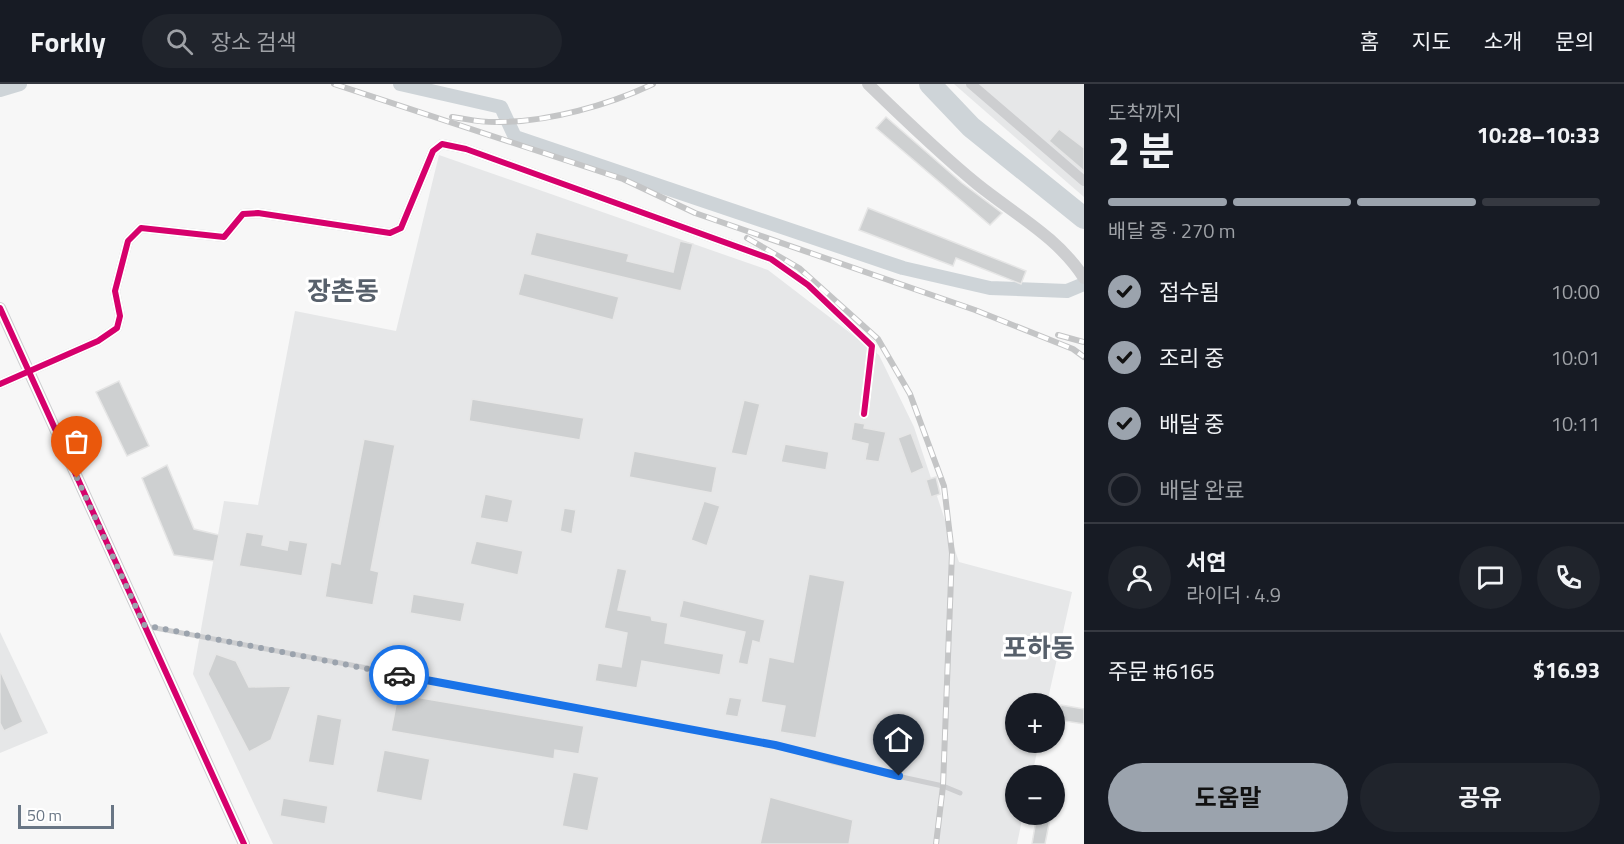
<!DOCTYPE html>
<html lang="ko">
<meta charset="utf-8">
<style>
body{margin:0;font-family:"Titillium Web","Noto Sans KR",sans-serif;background:#20242c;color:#f1f3f6;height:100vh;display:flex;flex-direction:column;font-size:22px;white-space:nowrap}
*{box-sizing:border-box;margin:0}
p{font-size:20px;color:#9ea1a6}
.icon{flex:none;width:33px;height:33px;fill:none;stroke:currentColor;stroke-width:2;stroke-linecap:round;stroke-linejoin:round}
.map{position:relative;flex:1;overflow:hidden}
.details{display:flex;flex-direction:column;background:#171b24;width:540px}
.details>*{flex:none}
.controls{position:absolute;left:1005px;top:609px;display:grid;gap:12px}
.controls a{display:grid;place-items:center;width:60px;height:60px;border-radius:50%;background:#171b24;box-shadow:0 2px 4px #0004;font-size:30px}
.scale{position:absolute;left:18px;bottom:15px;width:96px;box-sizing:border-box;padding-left:6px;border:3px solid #697685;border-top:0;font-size:16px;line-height:21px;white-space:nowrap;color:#697685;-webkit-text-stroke:4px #fff;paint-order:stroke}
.pin{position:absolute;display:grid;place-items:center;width:51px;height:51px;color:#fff;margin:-62px -26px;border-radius:50% 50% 50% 0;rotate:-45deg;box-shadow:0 0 6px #0007}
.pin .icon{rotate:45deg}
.courier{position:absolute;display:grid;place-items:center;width:60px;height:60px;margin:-30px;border:4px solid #1a73e8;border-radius:50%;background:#fff;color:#222;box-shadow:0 2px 8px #0007}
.head em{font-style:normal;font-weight:700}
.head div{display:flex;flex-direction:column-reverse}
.head{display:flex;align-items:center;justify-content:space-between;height:102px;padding:0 24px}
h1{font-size:39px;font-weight:700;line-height:45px}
.bar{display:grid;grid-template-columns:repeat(4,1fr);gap:9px 6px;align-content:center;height:72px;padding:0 24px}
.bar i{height:8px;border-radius:4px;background:#363941}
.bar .active{background:#9ba3ad}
.bar p{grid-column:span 4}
.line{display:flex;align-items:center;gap:15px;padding:0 24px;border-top:2px solid #363941}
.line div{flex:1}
.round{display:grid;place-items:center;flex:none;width:63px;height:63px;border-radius:32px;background:#20242c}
ol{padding:0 24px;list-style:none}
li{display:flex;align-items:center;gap:18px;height:66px}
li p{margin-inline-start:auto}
li .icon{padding:6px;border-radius:50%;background:#9ba3ad;color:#111;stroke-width:4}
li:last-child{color:#9ea1a6}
li i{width:33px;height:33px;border:3px solid #363941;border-radius:50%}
.action{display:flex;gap:12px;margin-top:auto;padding:12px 24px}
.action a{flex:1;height:69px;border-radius:36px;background:#9ba3ad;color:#111;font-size:24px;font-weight:700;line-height:69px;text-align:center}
.action a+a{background:#20242c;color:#f1f3f6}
header{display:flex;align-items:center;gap:36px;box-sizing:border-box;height:84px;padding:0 30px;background:#171b24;border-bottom:2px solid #363941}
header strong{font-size:28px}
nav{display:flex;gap:33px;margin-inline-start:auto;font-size:21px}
.search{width:420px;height:54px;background:#20242c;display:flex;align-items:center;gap:15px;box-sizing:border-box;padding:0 21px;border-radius:33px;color:#9ea1a6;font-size:22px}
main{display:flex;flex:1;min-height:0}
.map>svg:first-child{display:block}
.built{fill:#e6e7e8}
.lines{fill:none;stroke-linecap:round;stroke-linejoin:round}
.canal{stroke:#ced4d8;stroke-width:14}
.river{stroke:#ced4d8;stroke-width:22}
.building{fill:#ced0d1;stroke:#e6e6e6;stroke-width:1.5}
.service{stroke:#cdced0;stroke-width:5}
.minor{stroke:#cdced0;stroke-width:10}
.tertiary{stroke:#cdced0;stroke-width:12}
.rail-casing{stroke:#c4c5c6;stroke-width:6}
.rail{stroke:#fff;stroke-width:4;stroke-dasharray:11;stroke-linecap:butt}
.cycleway-casing{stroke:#fff;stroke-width:10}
.cycleway{stroke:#d6006c;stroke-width:6}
.done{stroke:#9ba3ad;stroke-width:6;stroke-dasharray:0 10.8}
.route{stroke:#1a73e8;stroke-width:8}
.labels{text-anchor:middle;stroke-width:6;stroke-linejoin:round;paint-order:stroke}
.quarter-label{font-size:26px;font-weight:bold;fill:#57606b;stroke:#fff}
</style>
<header>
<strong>Forkly</strong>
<div class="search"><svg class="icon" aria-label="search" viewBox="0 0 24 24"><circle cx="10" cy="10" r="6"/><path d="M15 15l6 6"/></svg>장소 검색</div>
<nav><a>홈</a><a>지도</a><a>소개</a><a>문의</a></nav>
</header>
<main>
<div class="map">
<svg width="1084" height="760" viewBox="0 0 1084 760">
<rect width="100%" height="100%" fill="#f7f7f7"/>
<g class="built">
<path d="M 954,0 L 1084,0 L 1084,113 Z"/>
<path d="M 439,71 L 768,186 L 879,271 L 914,343 L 959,478 L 1072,508 L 1047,619 L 1016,620 L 1016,658 L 1039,659 L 1032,691 L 1016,692 L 1016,730 L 1023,731 L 1017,760 L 273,760 L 193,590 L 224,417 L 258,421 L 295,227 L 396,247 Z"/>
<path d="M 0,548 L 48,649 L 0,669 Z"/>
</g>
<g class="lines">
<g class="canal">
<path d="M 400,0 L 501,23 L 515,53 L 903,184 L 990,204 L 1067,207 L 1084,200"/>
<path d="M 0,6 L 20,0"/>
</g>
<path class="river" d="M 930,0 L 971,43 L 1084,134"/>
</g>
<g class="building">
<path d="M 886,33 L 962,99 L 1002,129 L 990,141 L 876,44 Z"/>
<path d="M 1059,45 L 1084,64 L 1084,87 L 1049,57 Z"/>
<path d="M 868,124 L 1026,187 L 1021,200 L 956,174 L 953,182 L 859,146 Z"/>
<path d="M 536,148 L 629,170 L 627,177 L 673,188 L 680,157 L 693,160 L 681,207 L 530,171 Z"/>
<path d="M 524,189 L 619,213 L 613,236 L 518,211 Z"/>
<path d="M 119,297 L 149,362 L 127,372 L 96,308 Z"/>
<path d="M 472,315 L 584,334 L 580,356 L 469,337 Z"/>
<path d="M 744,316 L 760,320 L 747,372 L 731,369 Z"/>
<path d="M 854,338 L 865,340 L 864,344 L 886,348 L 879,378 L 865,376 L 868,360 L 851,356 Z"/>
<path d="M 911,349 L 924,384 L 911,390 L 898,354 Z"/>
<path d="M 364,355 L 395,361 L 371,486 L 379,488 L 373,521 L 325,513 L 331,478 L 340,480 Z"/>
<path d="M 785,360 L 829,368 L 826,386 L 781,378 Z"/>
<path d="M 634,367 L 717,383 L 712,409 L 629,393 Z"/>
<path d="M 167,381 L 194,445 L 219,451 L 214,477 L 174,471 L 142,394 Z"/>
<path d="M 936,393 L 940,410 L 931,413 L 926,396 Z"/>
<path d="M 485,410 L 513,416 L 508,439 L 480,434 Z"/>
<path d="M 704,417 L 720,422 L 707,462 L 691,456 Z"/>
<path d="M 564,424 L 576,426 L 572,450 L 560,447 Z"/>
<path d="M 246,448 L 264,451 L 262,461 L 287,466 L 289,456 L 308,459 L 302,492 L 239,482 Z"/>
<path d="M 476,457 L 523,467 L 518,491 L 470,480 Z"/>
<path d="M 617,484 L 627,486 L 618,526 L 651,532 L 652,536 L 668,539 L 665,559 L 724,570 L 720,591 L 642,577 L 637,604 L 595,597 L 598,579 L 621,583 L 627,549 L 604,544 Z"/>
<path d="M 809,490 L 845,497 L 816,654 L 780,648 L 785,622 L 761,618 L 769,573 L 793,578 Z"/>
<path d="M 413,510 L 465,519 L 461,538 L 410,529 Z"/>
<path d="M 683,516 L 765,536 L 760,559 L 753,557 L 748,581 L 738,579 L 745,548 L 679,533 Z"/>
<path d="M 216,570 L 236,577 L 249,603 L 291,602 L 271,656 L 249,668 L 208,590 Z"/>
<path d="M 0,586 L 23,638 L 4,647 L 0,639 Z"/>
<path d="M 398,610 L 584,642 L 579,670 L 555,666 L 554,675 L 391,647 Z"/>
<path d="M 729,613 L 742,615 L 738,633 L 725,631 Z"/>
<path d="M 1061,621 L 1084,625 L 1084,640 L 1058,636 Z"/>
<path d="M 317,630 L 342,635 L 334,682 L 308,678 Z"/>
<path d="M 384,666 L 430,675 L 422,717 L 376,708 Z"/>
<path d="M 573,688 L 599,693 L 588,747 L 562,742 Z"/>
<path d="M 770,713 L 853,736 L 849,760 L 760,760 Z"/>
<path d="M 283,714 L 328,722 L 325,740 L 280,732 Z"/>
<path d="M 1037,730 L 1051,730 L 1045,760 L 1032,760 Z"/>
</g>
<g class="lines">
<path class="service" d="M 145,542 L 775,661 L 833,678 L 943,702 L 960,709"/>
<g class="minor">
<path d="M 971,0 L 1084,97"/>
<path d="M 0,300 L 98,257 L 117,244 L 120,232 L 115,207 L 128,157 L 141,144 L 224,153 L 243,130 L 258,129 L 390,149 L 401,144 L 433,67 L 442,60 L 466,65 L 771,175 L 808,201 L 872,262 L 864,330"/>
</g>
<g class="tertiary">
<path d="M 868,0 C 903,34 939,69 977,100 C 1014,130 1058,153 1084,194"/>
<path d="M 0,224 L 244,760"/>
</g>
<g class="rail-casing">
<g id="rail">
<path d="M 334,0 L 623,95 L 695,129 L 975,226 L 1073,265 L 1084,273"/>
<path d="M 452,33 C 467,35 483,39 499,38 C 548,38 609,21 653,0"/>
<path d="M 747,154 L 799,184 L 878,255 L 910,310 L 944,402 L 952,469 L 943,702 L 936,760"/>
<path d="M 1058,251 L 1084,258"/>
</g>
</g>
<use href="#rail" class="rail"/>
<g class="cycleway-casing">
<g id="cycleway">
<path d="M 0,224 L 244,760"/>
<path d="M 0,300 L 98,257 L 117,244 L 120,232 L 115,207 L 128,157 L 141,144 L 224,153 L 243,130 L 258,129 L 390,149 L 401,144 L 433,67 L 442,60 L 466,65 L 771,175 L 808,201 L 872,262 L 864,330"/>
</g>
</g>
<use href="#cycleway" class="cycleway"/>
</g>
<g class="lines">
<path class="done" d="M 77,394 L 144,541 L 399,591"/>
<path class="route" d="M 399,591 L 775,661 L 899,692"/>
</g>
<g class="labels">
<g class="quarter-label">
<text x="343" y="216">장촌동</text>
<text x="1039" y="573">포하동</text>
</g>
</g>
</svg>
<div class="controls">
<a>+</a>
<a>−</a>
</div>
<div class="scale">50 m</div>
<div class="pin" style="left:77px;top:394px;background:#ea580c"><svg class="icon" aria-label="bag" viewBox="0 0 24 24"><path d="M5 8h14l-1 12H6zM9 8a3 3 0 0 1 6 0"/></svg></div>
<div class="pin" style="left:899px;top:692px;background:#1f2937"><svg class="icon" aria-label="home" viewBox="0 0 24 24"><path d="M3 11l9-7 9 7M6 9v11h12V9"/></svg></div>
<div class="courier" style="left:399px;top:591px"><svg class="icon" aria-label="car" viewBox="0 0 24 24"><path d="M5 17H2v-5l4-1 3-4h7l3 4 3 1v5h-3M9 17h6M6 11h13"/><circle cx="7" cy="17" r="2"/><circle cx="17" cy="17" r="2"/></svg></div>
</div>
<section class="details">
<div class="head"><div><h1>2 분</h1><p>도착까지</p></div><em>10:28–10:33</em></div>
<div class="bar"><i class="active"></i><i class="active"></i><i class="active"></i><i></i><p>배달 중 · 270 m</p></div>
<ol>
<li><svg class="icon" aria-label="check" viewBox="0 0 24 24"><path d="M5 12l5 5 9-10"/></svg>접수됨<p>10:00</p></li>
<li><svg class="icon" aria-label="check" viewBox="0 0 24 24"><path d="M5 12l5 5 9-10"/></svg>조리 중<p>10:01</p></li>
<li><svg class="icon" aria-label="check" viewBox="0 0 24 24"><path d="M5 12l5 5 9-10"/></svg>배달 중<p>10:11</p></li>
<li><i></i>배달 완료</li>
</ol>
<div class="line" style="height:108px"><a class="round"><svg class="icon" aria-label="person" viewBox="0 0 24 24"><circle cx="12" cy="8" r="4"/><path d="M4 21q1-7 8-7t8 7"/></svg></a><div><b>서연</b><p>라이더 · 4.9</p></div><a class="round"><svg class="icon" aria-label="chat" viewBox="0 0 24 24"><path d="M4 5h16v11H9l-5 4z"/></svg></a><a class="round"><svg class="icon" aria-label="phone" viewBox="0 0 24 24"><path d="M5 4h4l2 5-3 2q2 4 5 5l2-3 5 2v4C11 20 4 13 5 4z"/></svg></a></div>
<div class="line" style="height:78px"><div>주문 #6165</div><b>$16.93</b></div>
<div class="action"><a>도움말</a><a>공유</a></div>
</section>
</main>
